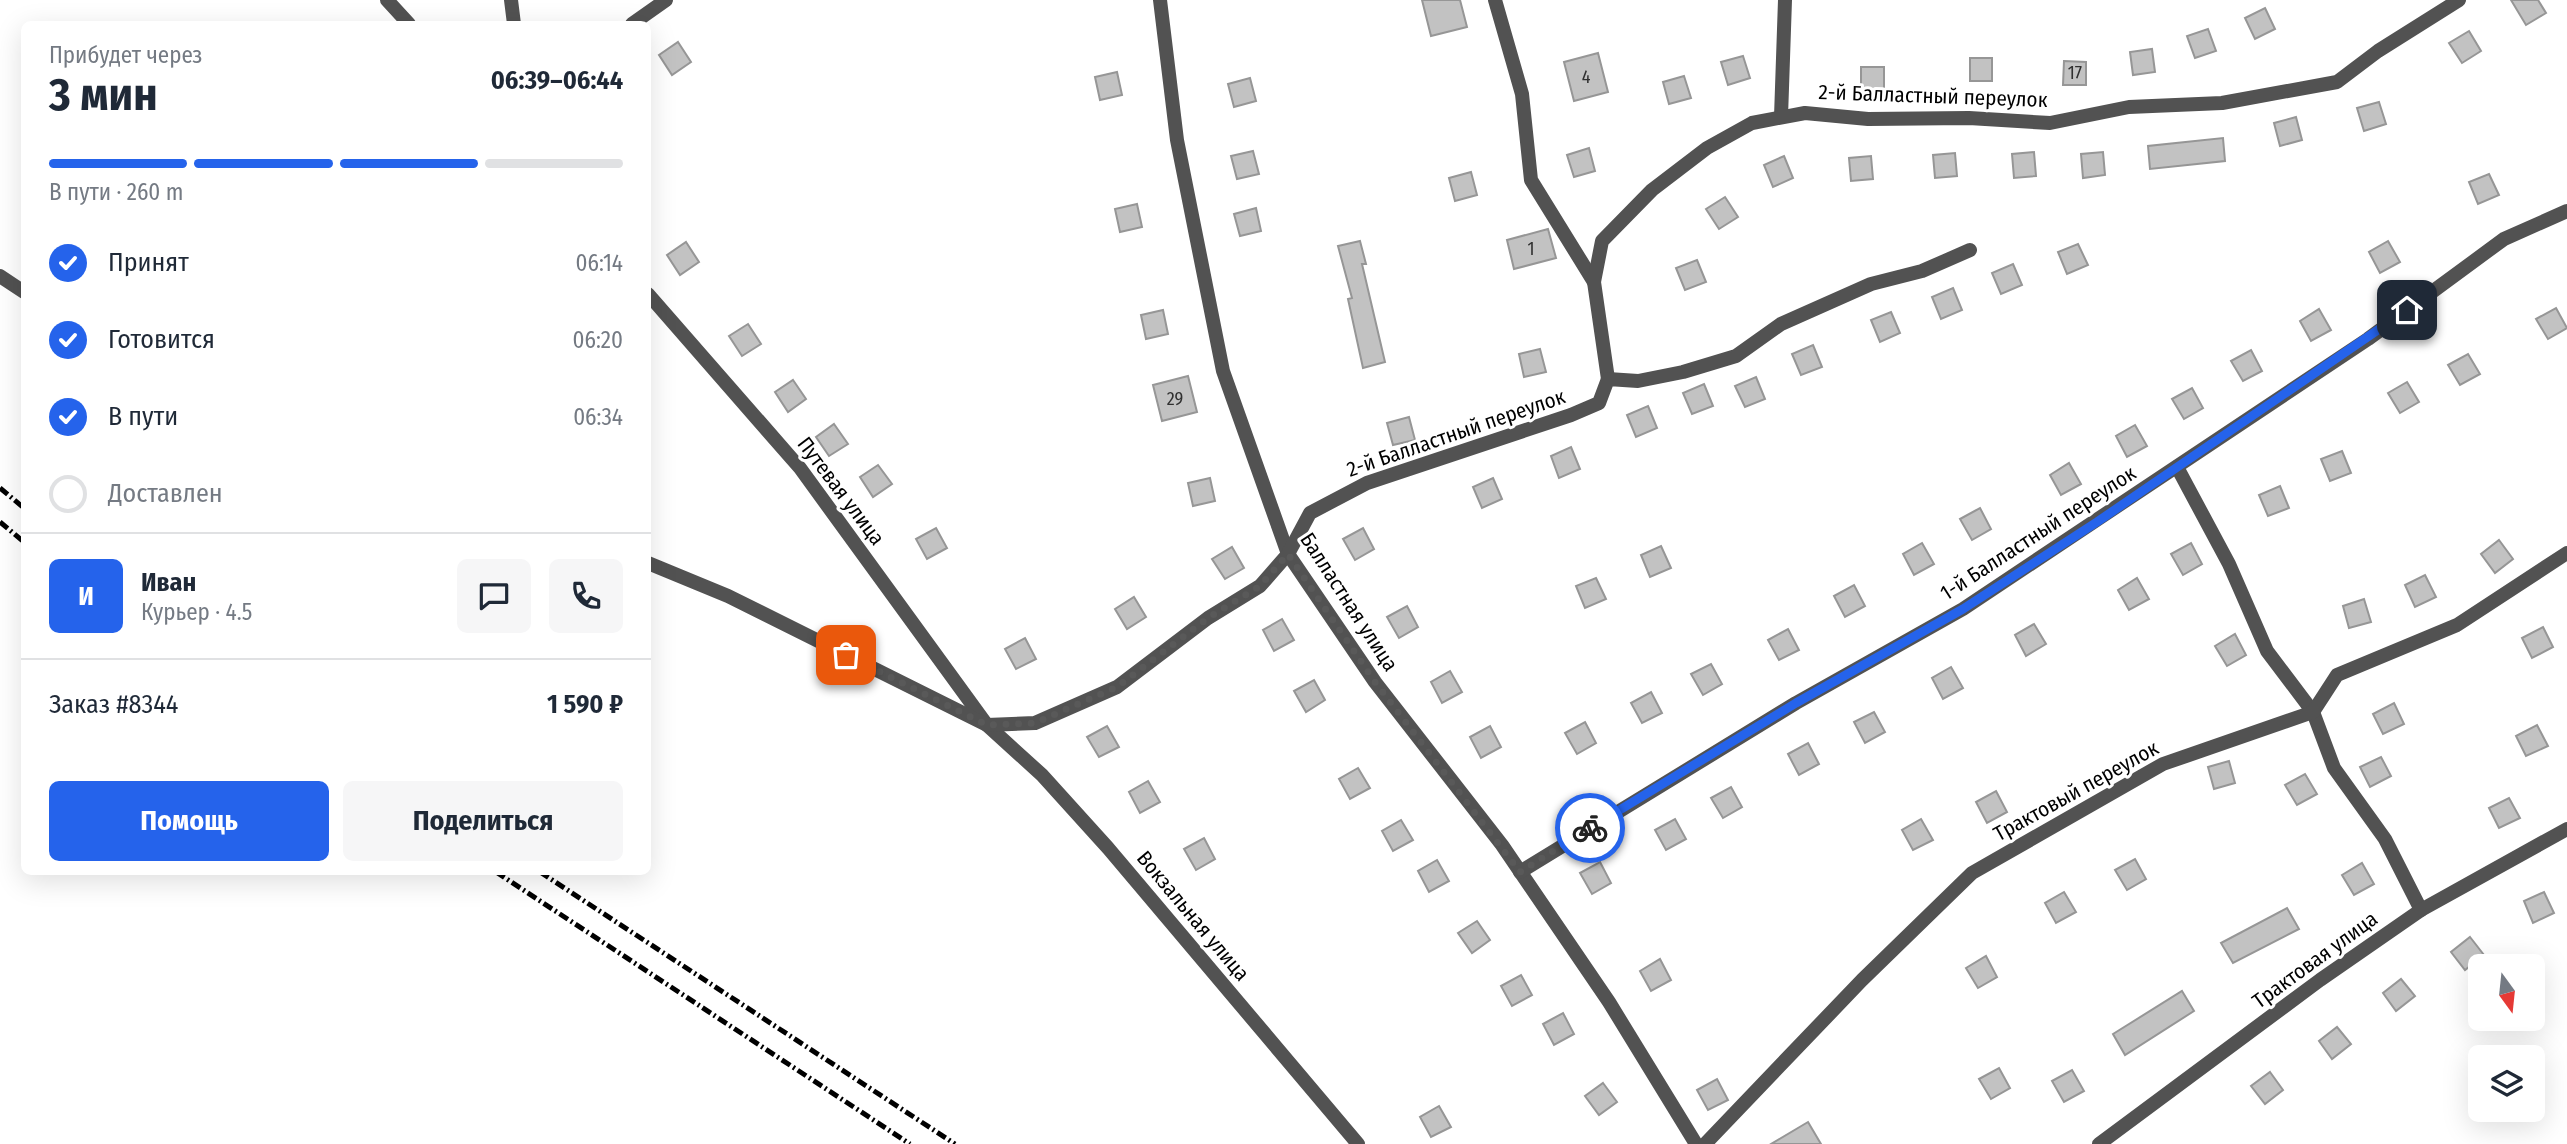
<!DOCTYPE html>
<html lang="ru">
<meta charset="utf-8">
<style>
body{margin:0;font-family:"Fira Sans Condensed",sans-serif;background:#f6f6f7;color:#1f2937;height:100vh;display:flex;flex-direction:column;font-size:26px;white-space:nowrap}
*{box-sizing:border-box;margin:0}
p{font-size:23px;color:#747a83}
.icon{flex:none;width:38px;height:38px;fill:none;stroke:currentColor;stroke-width:2;stroke-linecap:round;stroke-linejoin:round}
.map{position:relative;flex:1;overflow:hidden}
.drawer{position:absolute;left:21px;top:21px;width:630px;height:854px;display:flex;flex-direction:column;background:#fff;border-radius:10px;box-shadow:0 7px 28px #0002}
.drawer>*{flex:none}
.needle{width:46px;rotate:165deg}
.buttons{position:absolute;left:2468px;top:954px;display:grid;gap:14px}
.buttons a{display:grid;place-items:center;width:77px;height:77px;border-radius:10px;background:#fff;box-shadow:0 7px 28px #0002;font-size:35px}
.pin{position:absolute;display:grid;place-items:center;width:60px;height:60px;color:#fff;margin:-30px;border-radius:14px;box-shadow:0 4px 10px #0006}
.courier{position:absolute;display:grid;place-items:center;width:70px;height:70px;margin:-35px;border:5px solid #2563eb;border-radius:50%;background:#fff;color:#222;box-shadow:0 2px 9px #0007}
.head em{font-style:normal;font-weight:700}
.head div{display:flex;flex-direction:column-reverse}
.head{display:flex;align-items:center;justify-content:space-between;height:119px;padding:0 28px}
h1{font-size:46px;font-weight:700;line-height:52px}
.bar{display:grid;grid-template-columns:repeat(4,1fr);gap:10px 7px;align-content:center;height:84px;padding:0 28px}
.bar i{height:9px;border-radius:5px;background:#e0e1e3}
.bar .current{background:#2563eb}
.bar p{grid-column:span 4}
.line{display:flex;align-items:center;gap:18px;padding:0 28px;border-top:2px solid #e0e1e3}
.line div{flex:1}
.round{display:grid;place-items:center;flex:none;width:74px;height:74px;border-radius:10px;background:#f6f6f7}
ol{padding:0 28px;list-style:none}
li{display:flex;align-items:center;gap:21px;height:77px}
li p{margin-inline-start:auto}
li .icon{padding:7px;border-radius:50%;background:#2563eb;color:#fff;stroke-width:4}
li:last-child{color:#747a83}
li i{width:38px;height:38px;border:4px solid #e0e1e3;border-radius:50%}
.primary-button{display:flex;gap:14px;margin-top:auto;padding:14px 28px}
.primary-button a{flex:1;height:80px;border-radius:10px;background:#2563eb;color:#fff;font-size:28px;font-weight:700;line-height:80px;text-align:center}
.primary-button a+a{background:#f6f6f7;color:#1f2937}
.map>svg:first-child{display:block}
.building{fill:#c2c2c2;stroke:#969696;stroke-width:2}
.lines{fill:none;stroke-linecap:round;stroke-linejoin:round}
.minor{stroke:#525252;stroke-width:14}
.rail{stroke:#000;stroke-width:5;stroke-dasharray:10 3.5 2 3.5;stroke-linecap:butt}
.done{stroke:#595959;stroke-width:7;stroke-dasharray:0 12.6}
.route{stroke:#2563eb;stroke-width:9}
.labels{text-anchor:middle;stroke-width:6;stroke-linejoin:round;paint-order:stroke}
.number-label{font-size:18px;fill:#303030}
.street-label{font-size:21px;fill:#000;stroke:#fff}
</style>
<div class="map">
<svg width="2567" height="1144" viewBox="0 0 2567 1144">
<rect width="100%" height="100%" fill="#fff"/>
<g class="building">
<path d="M 1422,0 L 1460,0 L 1467,27 L 1431,36 Z"/>
<path d="M 2511,0 L 2538,0 L 2546,13 L 2526,25 Z"/>
<path d="M 2265,8 L 2275,29 L 2255,39 L 2245,18 Z"/>
<path d="M 2208,29 L 2216,51 L 2195,58 L 2187,36 Z"/>
<path d="M 2469,31 L 2481,51 L 2462,63 L 2449,43 Z"/>
<path d="M 678,42 L 691,62 L 672,75 L 659,55 Z"/>
<path d="M 2152,49 L 2155,72 L 2133,75 L 2130,52 Z"/>
<path d="M 1598,53 L 1608,92 L 1574,101 L 1564,62 Z"/>
<path d="M 1743,56 L 1750,78 L 1728,85 L 1721,62 Z"/>
<rect x="1970" y="58" width="22" height="23"/>
<path d="M 2064,61 L 2086,62 L 2086,85 L 2063,85 Z"/>
<rect x="1861" y="67" width="23" height="24"/>
<path d="M 1117,72 L 1122,95 L 1100,100 L 1095,77 Z"/>
<path d="M 1684,76 L 1691,98 L 1669,104 L 1663,82 Z"/>
<path d="M 1250,78 L 1256,101 L 1234,107 L 1228,84 Z"/>
<path d="M 2379,102 L 2386,124 L 2364,131 L 2357,108 Z"/>
<path d="M 2296,117 L 2302,140 L 2280,146 L 2274,123 Z"/>
<path d="M 2223,138 L 2225,161 L 2150,169 L 2148,146 Z"/>
<path d="M 1589,148 L 1595,171 L 1574,177 L 1567,155 Z"/>
<path d="M 1253,151 L 1259,174 L 1237,179 L 1231,156 Z"/>
<path d="M 2034,152 L 2036,176 L 2014,178 L 2012,154 Z"/>
<path d="M 2103,152 L 2105,175 L 2083,178 L 2081,154 Z"/>
<path d="M 1955,153 L 1957,176 L 1935,178 L 1933,155 Z"/>
<path d="M 1784,156 L 1793,178 L 1773,187 L 1764,165 Z"/>
<path d="M 1871,156 L 1873,179 L 1851,181 L 1849,158 Z"/>
<path d="M 1471,172 L 1477,195 L 1455,201 L 1449,178 Z"/>
<path d="M 2489,174 L 2499,195 L 2478,204 L 2469,182 Z"/>
<path d="M 1725,197 L 1738,217 L 1719,229 L 1706,209 Z"/>
<path d="M 1137,204 L 1142,227 L 1120,232 L 1115,209 Z"/>
<path d="M 1256,208 L 1261,231 L 1240,236 L 1234,214 Z"/>
<path d="M 1548,229 L 1556,258 L 1514,269 L 1507,240 Z"/>
<path d="M 1360,241 L 1366,264 L 1362,264 L 1385,362 L 1363,368 L 1348,299 L 1352,298 L 1338,246 Z"/>
<path d="M 2388,241 L 2400,262 L 2380,273 L 2369,252 Z"/>
<path d="M 686,242 L 699,262 L 680,275 L 667,255 Z"/>
<path d="M 2078,244 L 2088,265 L 2067,274 L 2058,252 Z"/>
<path d="M 1697,260 L 1706,282 L 1685,290 L 1676,268 Z"/>
<path d="M 2013,264 L 2022,285 L 2001,294 L 1992,273 Z"/>
<path d="M 1953,288 L 1962,310 L 1941,319 L 1932,297 Z"/>
<path d="M 2556,308 L 2567,328 L 2548,339 L 2536,319 Z"/>
<path d="M 2319,309 L 2331,330 L 2311,341 L 2300,321 Z"/>
<path d="M 1163,310 L 1168,334 L 1146,339 L 1141,315 Z"/>
<path d="M 1891,312 L 1900,333 L 1880,342 L 1871,320 Z"/>
<path d="M 748,324 L 761,344 L 742,356 L 729,336 Z"/>
<path d="M 1813,345 L 1822,367 L 1801,375 L 1792,354 Z"/>
<path d="M 1540,349 L 1546,372 L 1524,377 L 1519,354 Z"/>
<path d="M 2251,350 L 2262,371 L 2243,381 L 2231,361 Z"/>
<path d="M 2468,354 L 2480,374 L 2460,385 L 2448,365 Z"/>
<path d="M 1188,376 L 1197,412 L 1162,421 L 1153,385 Z"/>
<path d="M 1756,377 L 1765,399 L 1745,407 L 1735,386 Z"/>
<path d="M 793,380 L 806,399 L 788,412 L 775,392 Z"/>
<path d="M 2407,382 L 2419,402 L 2400,413 L 2388,393 Z"/>
<path d="M 1704,384 L 1713,406 L 1692,414 L 1683,393 Z"/>
<path d="M 2192,388 L 2203,408 L 2184,419 L 2172,399 Z"/>
<path d="M 1648,406 L 1657,428 L 1636,437 L 1627,415 Z"/>
<path d="M 1409,417 L 1415,440 L 1393,445 L 1387,423 Z"/>
<path d="M 834,424 L 848,444 L 829,456 L 816,437 Z"/>
<path d="M 2135,425 L 2147,446 L 2127,457 L 2116,436 Z"/>
<path d="M 1571,447 L 1580,469 L 1559,478 L 1551,456 Z"/>
<path d="M 2342,451 L 2351,473 L 2330,481 L 2321,459 Z"/>
<path d="M 2069,463 L 2081,484 L 2061,495 L 2050,475 Z"/>
<path d="M 878,465 L 892,484 L 873,497 L 860,477 Z"/>
<path d="M 1210,478 L 1215,501 L 1193,506 L 1188,483 Z"/>
<path d="M 1493,478 L 1502,499 L 1482,508 L 1473,487 Z"/>
<path d="M 2280,486 L 2289,508 L 2268,516 L 2259,495 Z"/>
<path d="M 1980,508 L 1991,529 L 1972,540 L 1960,519 Z"/>
<path d="M 936,528 L 947,548 L 927,559 L 916,539 Z"/>
<path d="M 1363,528 L 1374,549 L 1355,560 L 1343,539 Z"/>
<path d="M 2499,540 L 2513,559 L 2495,573 L 2481,554 Z"/>
<path d="M 1922,543 L 1934,564 L 1914,575 L 1903,554 Z"/>
<path d="M 2191,543 L 2202,564 L 2183,575 L 2171,554 Z"/>
<path d="M 1661,546 L 1671,568 L 1650,577 L 1641,555 Z"/>
<path d="M 1232,547 L 1244,568 L 1225,579 L 1212,559 Z"/>
<path d="M 2425,575 L 2436,597 L 2415,607 L 2405,585 Z"/>
<path d="M 1596,578 L 1606,599 L 1585,608 L 1576,586 Z"/>
<path d="M 2137,578 L 2149,599 L 2129,610 L 2118,590 Z"/>
<path d="M 1854,585 L 1865,606 L 1845,617 L 1834,596 Z"/>
<path d="M 1134,597 L 1146,617 L 1127,629 L 1115,609 Z"/>
<path d="M 2364,599 L 2371,622 L 2349,628 L 2343,606 Z"/>
<path d="M 1407,606 L 1418,627 L 1399,638 L 1387,617 Z"/>
<path d="M 1282,619 L 1294,640 L 1274,651 L 1263,630 Z"/>
<path d="M 2034,624 L 2046,644 L 2026,656 L 2015,635 Z"/>
<path d="M 2543,627 L 2553,647 L 2532,658 L 2522,638 Z"/>
<path d="M 1788,629 L 1799,650 L 1779,660 L 1768,640 Z"/>
<path d="M 2235,634 L 2246,655 L 2227,666 L 2215,646 Z"/>
<path d="M 1025,638 L 1036,659 L 1016,669 L 1005,649 Z"/>
<path d="M 1711,664 L 1722,684 L 1703,695 L 1691,674 Z"/>
<path d="M 1951,667 L 1963,688 L 1943,699 L 1932,678 Z"/>
<path d="M 1450,671 L 1462,692 L 1442,703 L 1431,682 Z"/>
<path d="M 1314,680 L 1325,700 L 1306,712 L 1294,691 Z"/>
<path d="M 1651,692 L 1662,713 L 1642,723 L 1631,703 Z"/>
<path d="M 2394,703 L 2404,724 L 2383,734 L 2373,714 Z"/>
<path d="M 1874,712 L 1885,732 L 1865,743 L 1854,722 Z"/>
<path d="M 1585,722 L 1596,743 L 1577,754 L 1565,733 Z"/>
<path d="M 2537,725 L 2548,746 L 2526,756 L 2516,736 Z"/>
<path d="M 1107,726 L 1119,747 L 1099,757 L 1087,737 Z"/>
<path d="M 1490,726 L 1501,747 L 1481,758 L 1470,737 Z"/>
<path d="M 1808,743 L 1819,764 L 1799,775 L 1788,754 Z"/>
<path d="M 2381,757 L 2391,776 L 2370,787 L 2360,767 Z"/>
<path d="M 2229,761 L 2235,783 L 2214,789 L 2208,767 Z"/>
<path d="M 1358,768 L 1370,788 L 1350,799 L 1339,779 Z"/>
<path d="M 2305,774 L 2317,794 L 2297,805 L 2285,785 Z"/>
<path d="M 1148,781 L 1160,802 L 1140,813 L 1129,792 Z"/>
<path d="M 1731,787 L 1742,807 L 1723,818 L 1711,798 Z"/>
<path d="M 1996,791 L 2007,812 L 1987,823 L 1976,802 Z"/>
<path d="M 2509,798 L 2520,818 L 2499,828 L 2489,808 Z"/>
<path d="M 1675,819 L 1686,839 L 1666,850 L 1655,830 Z"/>
<path d="M 1921,819 L 1933,840 L 1913,850 L 1902,830 Z"/>
<path d="M 1401,820 L 1413,840 L 1393,851 L 1382,831 Z"/>
<path d="M 1204,838 L 1215,859 L 1196,870 L 1184,849 Z"/>
<path d="M 2135,859 L 2146,879 L 2127,890 L 2115,870 Z"/>
<path d="M 1437,860 L 1449,881 L 1429,892 L 1418,871 Z"/>
<path d="M 1600,862 L 1611,883 L 1592,894 L 1580,873 Z"/>
<path d="M 2362,863 L 2374,884 L 2354,895 L 2342,875 Z"/>
<path d="M 2064,892 L 2076,912 L 2056,923 L 2045,903 Z"/>
<path d="M 2544,892 L 2554,913 L 2533,923 L 2524,901 Z"/>
<path d="M 2287,908 L 2299,929 L 2233,963 L 2221,943 Z"/>
<path d="M 1477,921 L 1490,940 L 1472,953 L 1458,933 Z"/>
<path d="M 2470,937 L 2484,955 L 2465,970 L 2451,952 Z"/>
<path d="M 1986,956 L 1997,977 L 1978,988 L 1966,968 Z"/>
<path d="M 1660,959 L 1671,980 L 1651,991 L 1640,971 Z"/>
<path d="M 1521,975 L 1532,995 L 1512,1006 L 1501,986 Z"/>
<path d="M 2401,979 L 2415,996 L 2396,1011 L 2383,993 Z"/>
<path d="M 2182,991 L 2194,1011 L 2125,1055 L 2113,1034 Z"/>
<path d="M 1563,1013 L 1574,1034 L 1554,1045 L 1543,1024 Z"/>
<path d="M 2337,1027 L 2351,1044 L 2332,1059 L 2319,1041 Z"/>
<path d="M 1999,1068 L 2010,1088 L 1991,1099 L 1979,1079 Z"/>
<path d="M 2072,1070 L 2084,1091 L 2064,1102 L 2052,1081 Z"/>
<path d="M 2270,1072 L 2283,1090 L 2265,1104 L 2251,1086 Z"/>
<path d="M 1717,1079 L 1728,1100 L 1708,1110 L 1697,1090 Z"/>
<path d="M 1603,1083 L 1617,1102 L 1599,1115 L 1585,1096 Z"/>
<path d="M 1439,1106 L 1451,1127 L 1431,1137 L 1420,1117 Z"/>
<path d="M 1808,1122 L 1821,1144 L 1771,1144 Z"/>
</g>
<g class="lines">
<g class="minor">
<path d="M 387,0 L 409,24"/>
<path d="M 511,0 L 514,24"/>
<path d="M 1160,0 L 1177,140 L 1223,371 L 1288,554 L 1375,682 L 1502,845 L 1609,1002 L 1696,1144"/>
<path d="M 1495,0 L 1522,94 L 1531,180 L 1594,282"/>
<path d="M 632,24 L 666,0"/>
<path d="M 1781,117 L 1785,0"/>
<path d="M 0,276 L 24,292"/>
<path d="M 648,294 L 800,468 L 987,725 L 1042,775 L 1108,848 L 1358,1144"/>
<path d="M 1608,379 L 1594,282 L 1602,241 L 1652,190 L 1707,148 L 1752,123 L 1805,113 L 1868,119 L 1969,118 L 2050,123 L 2129,107 L 2222,103 L 2337,82 L 2378,51 L 2459,0"/>
<path d="M 2177,467 L 2229,564 L 2267,651 L 2313,712 L 2334,768 L 2385,839 L 2421,910"/>
<path d="M 648,563 L 728,596 L 987,725 L 1035,723 L 1117,687 L 1208,618 L 1260,586 L 1288,554 L 1310,513 L 1367,483 L 1571,415 L 1599,403 L 1608,379 L 1638,381 L 1683,372 L 1736,356 L 1781,324 L 1871,284 L 1922,271 L 1970,250"/>
<path d="M 1520,872 L 1796,703 L 1963,609 L 2368,339 L 2504,239 L 2567,211"/>
<path d="M 1705,1144 L 1862,980 L 1972,873 L 2163,764 L 2313,712 L 2337,675 L 2457,625 L 2567,553"/>
<path d="M 2099,1144 L 2320,980 L 2421,910 L 2567,829"/>
</g>
<g class="rail">
<path d="M 0,488 L 24,508"/>
<path d="M 0,522 L 24,542"/>
<path d="M 496,872 L 910,1144"/>
<path d="M 540,872 L 955,1144"/>
</g>
</g>
<g class="lines">
<path class="done" d="M 846,655 L 987,725 L 1035,723 L 1117,687 L 1208,618 L 1260,586 L 1288,554 L 1375,682 L 1520,872 L 1590,828"/>
<path class="route" d="M 1590,828 L 1796,703 L 1963,609 L 2097,522 L 2407,310"/>
</g>
<g class="labels">
<g class="number-label">
<text x="2075" y="79">17</text>
<text x="1586" y="83">4</text>
<text x="1531" y="255">1</text>
<text x="1175" y="405">29</text>
</g>
<g class="street-label">
<text transform="translate(1933 96) rotate(2)" y="7">2-й Балластный переулок</text>
<text transform="translate(1456 433) rotate(-19)" y="7">2-й Балластный переулок</text>
<text transform="translate(841 491) rotate(53)" y="7">Путевая улица</text>
<text transform="translate(2038 533) rotate(-33)" y="7">1-й Балластный переулок</text>
<text transform="translate(1349 602) rotate(57)" y="7">Балластная улица</text>
<text transform="translate(2076 791) rotate(-29)" y="7">Трактовый переулок</text>
<text transform="translate(1193 916) rotate(50)" y="7">Вокзальная улица</text>
<text transform="translate(2315 960) rotate(-36)" y="7">Трактовая улица</text>
</g>
</g>
</svg>
<div class="buttons">
<a><svg class="needle" viewBox="-14 -14 28 28"><path d="M0-13l5 13h-10z" fill="#e53935"/><path d="M0 13l5-13h-10z" fill="#747a83"/></svg></a>
<a><svg class="icon" aria-label="layers" viewBox="0 0 24 24"><path d="M12 4l9 5-9 5-9-5zM3 14l9 5 9-5"/></svg></a>
</div>
<div class="pin" style="left:846px;top:655px;background:#ea580c"><svg class="icon" aria-label="bag" viewBox="0 0 24 24"><path d="M5 8h14l-1 12H6zM9 8a3 3 0 0 1 6 0"/></svg></div>
<div class="pin" style="left:2407px;top:310px;background:#1f2937"><svg class="icon" aria-label="home" viewBox="0 0 24 24"><path d="M3 11l9-7 9 7M6 9v11h12V9"/></svg></div>
<div class="courier" style="left:1590px;top:828px"><svg class="icon" aria-label="bike" viewBox="0 0 24 24"><circle cx="6" cy="16" r="4"/><circle cx="18" cy="16" r="4"/><path d="M6 16l4-8h5l3 8M10 8l3 8H6M13 5h3"/></svg></div>
<section class="drawer">
<div class="head"><div><h1>3 мин</h1><p>Прибудет через</p></div><em>06:39–06:44</em></div>
<div class="bar"><i class="current"></i><i class="current"></i><i class="current"></i><i></i><p>В пути · 260 m</p></div>
<ol>
<li><svg class="icon" aria-label="check" viewBox="0 0 24 24"><path d="M5 12l5 5 9-10"/></svg>Принят<p>06:14</p></li>
<li><svg class="icon" aria-label="check" viewBox="0 0 24 24"><path d="M5 12l5 5 9-10"/></svg>Готовится<p>06:20</p></li>
<li><svg class="icon" aria-label="check" viewBox="0 0 24 24"><path d="M5 12l5 5 9-10"/></svg>В пути<p>06:34</p></li>
<li><i></i>Доставлен</li>
</ol>
<div class="line" style="height:126px"><b class="round" style="background:#2563eb;color:#fff">И</b><div><b>Иван</b><p>Курьер · 4.5</p></div><a class="round"><svg class="icon" aria-label="chat" viewBox="0 0 24 24"><path d="M4 5h16v11H9l-5 4z"/></svg></a><a class="round"><svg class="icon" aria-label="phone" viewBox="0 0 24 24"><path d="M5 4h4l2 5-3 2q2 4 5 5l2-3 5 2v4C11 20 4 13 5 4z"/></svg></a></div>
<div class="line" style="height:91px"><div>Заказ #8344</div><b>1 590 ₽</b></div>
<div class="primary-button"><a>Помощь</a><a>Поделиться</a></div>
</section>
</div>
